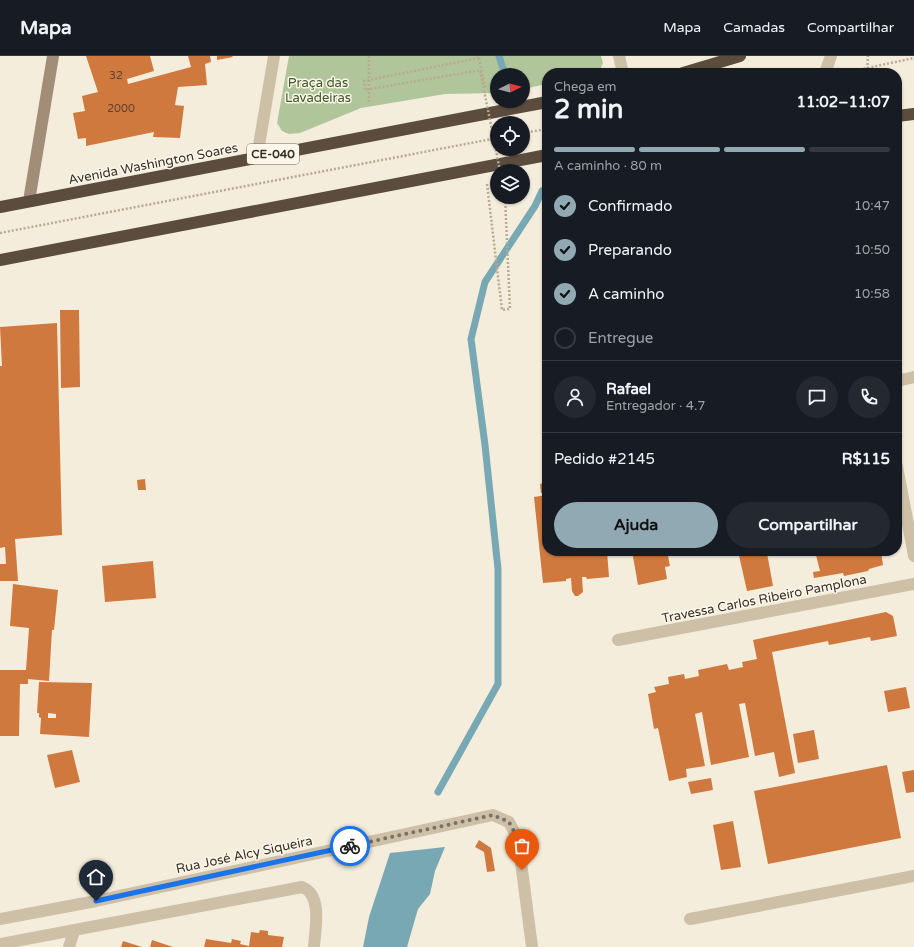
<!DOCTYPE html>
<html lang="pt">
<meta charset="utf-8">
<style>
body{margin:0;font-family:"Varela Round",sans-serif;background:#242831;color:#f1f3f6;height:100vh;display:flex;flex-direction:column;font-size:15px;white-space:nowrap}
*{box-sizing:border-box;margin:0}
p{font-size:13px;color:#9ea1a6}
.icon{flex:none;width:22px;height:22px;fill:none;stroke:currentColor;stroke-width:2;stroke-linecap:round;stroke-linejoin:round}
.map{position:relative;flex:1;overflow:hidden}
.details{position:absolute;left:542px;top:12px;width:360px;height:488px;display:flex;flex-direction:column;background:#171b24;border-radius:16px;box-shadow:0 1px 3px #0004}
.details>*{flex:none}
.needle{width:26px;rotate:84deg}
.tools{position:absolute;left:490px;top:12px;display:grid;gap:8px}
.tools a{display:grid;place-items:center;width:40px;height:40px;border-radius:50%;background:#171b24;box-shadow:0 1px 3px #0004;font-size:20px}
.pin{position:absolute;display:grid;place-items:center;width:34px;height:34px;color:#fff;margin:-41px -17px;border-radius:50% 50% 50% 0;rotate:-45deg;box-shadow:0 0 4px #0007}
.pin .icon{rotate:45deg}
.courier{position:absolute;display:grid;place-items:center;width:40px;height:40px;margin:-20px;border:3px solid #1a73e8;border-radius:50%;background:#fff;color:#222;box-shadow:0 1px 5px #0007}
.headline em{font-style:normal;font-weight:800}
.headline div{display:flex;flex-direction:column-reverse}
.headline{display:flex;align-items:center;justify-content:space-between;height:68px;padding:0 12px}
h1{font-size:26px;font-weight:800;line-height:30px}
.bar{display:grid;grid-template-columns:repeat(4,1fr);gap:6px 4px;align-content:center;height:48px;padding:0 12px}
.bar i{height:5px;border-radius:3px;background:#363941}
.bar .active{background:#90a9b2}
.bar p{grid-column:span 4}
.line{display:flex;align-items:center;gap:10px;padding:0 12px;border-top:1px solid #363941}
.line div{flex:1}
.round{display:grid;place-items:center;flex:none;width:42px;height:42px;border-radius:21px;background:#242831}
ol{padding:0 12px;list-style:none}
li{display:flex;align-items:center;gap:12px;height:44px}
li p{margin-inline-start:auto}
li .icon{padding:4px;border-radius:50%;background:#90a9b2;color:#111;stroke-width:4}
li:last-child{color:#9ea1a6}
li i{width:22px;height:22px;border:2px solid #363941;border-radius:50%}
.primary-button{display:flex;gap:8px;margin-top:auto;padding:8px 12px}
.primary-button a{flex:1;height:46px;border-radius:24px;background:#90a9b2;color:#111;font-size:16px;font-weight:800;line-height:46px;text-align:center}
.primary-button a+a{background:#242831;color:#f1f3f6}
header{display:flex;align-items:center;gap:24px;box-sizing:border-box;height:56px;padding:0 20px;background:#171b24;border-bottom:1px solid #363941}
header strong{font-size:19px}
nav{display:flex;gap:22px;margin-inline-start:auto;font-size:14px}
.map>svg:first-child{display:block}
.green{fill:#b0c59a}
.water{fill:#78a8b4}
.lines{fill:none;stroke-linecap:round;stroke-linejoin:round}
.stream{stroke:#78a8b4;stroke-width:7}
.building{fill:#d0793e;fill-rule:evenodd}
.path{stroke:#baa991;stroke-width:2.5;stroke-dasharray:2 2;stroke-linecap:butt}
.lane{stroke:#cebfa7;stroke-width:12}
.street{stroke:#cebfa7;stroke-width:12}
.secondary{stroke:#a28e78;stroke-width:12}
.highway{stroke:#5b4c3e;stroke-width:12}
.path-bridge{stroke:#baa991;stroke-width:2.5;stroke-dasharray:2 2;stroke-linecap:butt}
.done{stroke:#7a7267;stroke-width:4;stroke-dasharray:0 7.2}
.route{stroke:#1a73e8;stroke-width:5}
.labels{text-anchor:middle;stroke-width:3;stroke-linejoin:round;paint-order:stroke}
.number-label{font-size:11px;fill:#5f422e}
.shield{fill:#fbf6e9;stroke:#736b62;stroke-width:1}
.shield-label{font-size:12px;font-weight:bold;fill:#393028}
.park-label{font-size:13px;fill:#405a29;stroke:#fbf6e9}
.street-label{font-size:13px;fill:#393028;stroke:#fbf6e9}
</style>
<header>
<strong>Mapa</strong>
<nav><a>Mapa</a><a>Camadas</a><a>Compartilhar</a></nav>
</header>
<div class="map">
<svg width="914" height="891" viewBox="0 0 914 891">
<rect width="100%" height="100%" fill="#f4eddc"/>
<path class="green" d="M 289,0 L 601,0 L 603,7 L 599,16 L 597,17 L 547,17 L 547,28 L 523,33 L 523,19 L 497,19 L 497,37 L 445,38 L 361,52 L 300,77 L 289,78 L 282,75 L 277,67 Z"/>
<path class="water" d="M 445,791 L 435,815 L 430,838 L 418,853 L 407,891 L 363,891 L 369,861 L 390,797 Z"/>
<g class="lines">
<g class="stream">
<path d="M 499,0 L 505,19"/>
<path d="M 438,736 L 498,628 L 498,513 L 485,389 L 471,283 L 485,226 L 535,150 L 542,135"/>
</g>
</g>
<g class="building">
<path d="M 86,0 L 150,0 L 154,15 L 127,23 L 128,28 L 191,11 L 188,0 L 210,0 L 211,6 L 205,8 L 207,29 L 178,31 L 175,49 L 184,50 L 180,82 L 153,81 L 154,76 L 86,90 L 86,82 L 78,83 L 73,57 L 85,55 L 82,40 L 98,36 Z"/>
<path d="M 217,0 L 232,0 L 233,1 L 217,4 Z"/>
<path d="M 60,254 L 79,254 L 80,331 L 61,332 Z"/>
<path d="M 57,267 L 62,479 L 15,483 L 18,525 L 0,525 L 0,508 L 6,508 L 5,491 L 0,492 L 0,310 L 2,310 L 0,271 Z"/>
<path d="M 145,423 L 146,434 L 138,434 L 137,424 Z"/>
<path d="M 547,426 L 547,436 L 541,437 L 540,428 Z"/>
<path d="M 547,439 L 547,495 L 607,495 L 609,521 L 587,523 L 586,521 L 582,521 L 583,536 L 578,540 L 575,540 L 572,535 L 571,522 L 566,523 L 566,525 L 543,527 L 534,441 Z"/>
<path d="M 632,495 L 667,495 L 670,510 L 665,511 L 667,523 L 638,529 Z"/>
<path d="M 738,495 L 773,495 L 767,497 L 773,530 L 747,535 Z"/>
<path d="M 815,495 L 881,495 L 883,509 L 869,513 L 868,515 L 844,520 L 843,517 L 814,522 L 813,516 L 820,515 Z"/>
<path d="M 153,505 L 156,542 L 105,546 L 102,510 Z"/>
<path d="M 13,528 L 58,534 L 54,574 L 52,574 L 49,625 L 28,623 L 28,628 L 20,628 L 19,680 L 0,680 L 0,614 L 26,614 L 29,572 L 10,570 Z"/>
<path d="M 886,556 L 893,560 L 897,580 L 871,585 L 870,581 L 829,589 L 828,585 L 772,596 L 795,717 L 779,721 L 774,696 L 755,700 L 745,647 L 739,648 L 749,701 L 711,709 L 702,656 L 695,658 L 705,710 L 686,713 L 687,721 L 669,725 L 658,672 L 654,673 L 648,638 L 656,636 L 654,631 L 669,628 L 668,621 L 684,618 L 685,623 L 699,620 L 698,614 L 727,608 L 729,614 L 743,611 L 742,606 L 757,603 L 753,584 Z"/>
<path d="M 39,626 L 92,627 L 89,681 L 40,678 L 41,662 L 39,661 L 39,657 L 37,657 ZM 48,657 L 56,658 L 56,662 L 48,662 Z"/>
<path d="M 906,631 L 910,652 L 888,656 L 884,635 Z"/>
<path d="M 814,674 L 819,703 L 798,707 L 793,678 Z"/>
<path d="M 72,694 L 80,726 L 55,732 L 47,699 Z"/>
<path d="M 887,709 L 901,782 L 768,808 L 754,735 Z"/>
<path d="M 914,714 L 914,736 L 906,737 L 902,716 Z"/>
<path d="M 711,722 L 713,734 L 691,738 L 688,726 Z"/>
<path d="M 733,765 L 741,811 L 721,814 L 713,769 Z"/>
<path d="M 479,784 L 491,792 L 495,815 L 487,816 L 484,796 L 475,791 Z"/>
<path d="M 260,874 L 268,875 L 268,879 L 284,881 L 282,891 L 204,891 L 206,883 L 231,887 L 232,883 L 241,885 L 240,888 L 249,890 L 251,876 L 259,877 Z"/>
<path d="M 152,884 L 173,891 L 150,891 Z"/>
<path d="M 123,885 L 142,891 L 121,891 Z"/>
</g>
<g class="lines">
<g class="path">
<path d="M 369,0 L 369,46"/>
<path d="M 479,2 L 485,32"/>
<path d="M 773,12 L 774,17"/>
<path d="M 844,17 L 914,2"/>
<path d="M 867,17 L 868,0"/>
<path d="M 523,77 L 547,73"/>
<path d="M 487,128 L 502,254 L 510,253 L 505,141"/>
<path d="M 0,177 L 497,82"/>
</g>
<g class="lane">
<path d="M 897,325 L 914,321"/>
<path d="M 690,863 L 914,820"/>
</g>
<g class="street">
<path d="M 619,0 L 623,17"/>
<path d="M 825,17 L 831,0"/>
<path d="M 257,101 L 274,0"/>
<path d="M 897,410 L 914,500"/>
<path d="M 618,584 L 914,528"/>
<path d="M 0,863 L 96,845 L 493,759 L 509,766 L 518,783 L 532,891"/>
<path d="M 0,888 L 302,831 C 323,839 315,873 314,891"/>
<path d="M 69,891 L 74,875"/>
</g>
<path class="secondary" d="M 29,145 L 53,0"/>
<g class="highway">
<path d="M 683,17 L 740,0"/>
<path d="M 897,60 L 914,58"/>
<path d="M 0,151 L 547,46"/>
<path d="M 0,204 L 547,99"/>
</g>
<path class="path-bridge" d="M 479,2 L 364,25 L 365,34 L 480,14 L 500,115"/>
</g>
<g class="lines">
<path class="done" d="M 350,790 L 493,759 L 509,766 L 518,783 L 522,814"/>
<path class="route" d="M 96,845 L 350,790"/>
</g>
<g class="labels">
<g class="number-label">
<text x="116" y="23">32</text>
<text x="121" y="56">2000</text>
</g>
<rect class="shield" x="247" y="88" width="52" height="20" rx="3"/>
<g class="shield-label">
<text x="273" y="102">CE-040</text>
</g>
<g class="park-label">
<text x="318" y="31">Praça das<tspan x="318" dy="15">Lavadeiras</tspan></text>
</g>
<g class="street-label">
<text transform="translate(153 107) rotate(-11)" y="5">Avenida Washington Soares</text>
<text transform="translate(764 542) rotate(-11)" y="5">Travessa Carlos Ribeiro Pamplona</text>
<text transform="translate(244 798) rotate(-12)" y="5">Rua José Alcy Siqueira</text>
</g>
</g>
</svg>
<div class="tools">
<a><svg class="needle" viewBox="-14 -14 28 28"><path d="M0-13l5 13h-10z" fill="#e53935"/><path d="M0 13l5-13h-10z" fill="#9ea1a6"/></svg></a>
<a><svg class="icon" aria-label="locate" viewBox="0 0 24 24"><circle cx="12" cy="12" r="6"/><path d="M12 2v4M12 18v4M2 12h4M18 12h4"/></svg></a>
<a><svg class="icon" aria-label="layers" viewBox="0 0 24 24"><path d="M12 4l9 5-9 5-9-5zM3 14l9 5 9-5"/></svg></a>
</div>
<div class="pin" style="left:522px;top:814px;background:#ea580c"><svg class="icon" aria-label="bag" viewBox="0 0 24 24"><path d="M5 8h14l-1 12H6zM9 8a3 3 0 0 1 6 0"/></svg></div>
<div class="pin" style="left:96px;top:845px;background:#1f2937"><svg class="icon" aria-label="home" viewBox="0 0 24 24"><path d="M3 11l9-7 9 7M6 9v11h12V9"/></svg></div>
<div class="courier" style="left:350px;top:790px"><svg class="icon" aria-label="bike" viewBox="0 0 24 24"><circle cx="6" cy="16" r="4"/><circle cx="18" cy="16" r="4"/><path d="M6 16l4-8h5l3 8M10 8l3 8H6M13 5h3"/></svg></div>
<section class="details">
<div class="headline"><div><h1>2 min</h1><p>Chega em</p></div><em>11:02–11:07</em></div>
<div class="bar"><i class="active"></i><i class="active"></i><i class="active"></i><i></i><p>A caminho · 80 m</p></div>
<ol>
<li><svg class="icon" aria-label="check" viewBox="0 0 24 24"><path d="M5 12l5 5 9-10"/></svg>Confirmado<p>10:47</p></li>
<li><svg class="icon" aria-label="check" viewBox="0 0 24 24"><path d="M5 12l5 5 9-10"/></svg>Preparando<p>10:50</p></li>
<li><svg class="icon" aria-label="check" viewBox="0 0 24 24"><path d="M5 12l5 5 9-10"/></svg>A caminho<p>10:58</p></li>
<li><i></i>Entregue</li>
</ol>
<div class="line" style="height:72px"><a class="round"><svg class="icon" aria-label="person" viewBox="0 0 24 24"><circle cx="12" cy="8" r="4"/><path d="M4 21q1-7 8-7t8 7"/></svg></a><div><b>Rafael</b><p>Entregador · 4.7</p></div><a class="round"><svg class="icon" aria-label="chat" viewBox="0 0 24 24"><path d="M4 5h16v11H9l-5 4z"/></svg></a><a class="round"><svg class="icon" aria-label="phone" viewBox="0 0 24 24"><path d="M5 4h4l2 5-3 2q2 4 5 5l2-3 5 2v4C11 20 4 13 5 4z"/></svg></a></div>
<div class="line" style="height:52px"><div>Pedido #2145</div><b>R$115</b></div>
<div class="primary-button"><a>Ajuda</a><a>Compartilhar</a></div>
</section>
</div>
